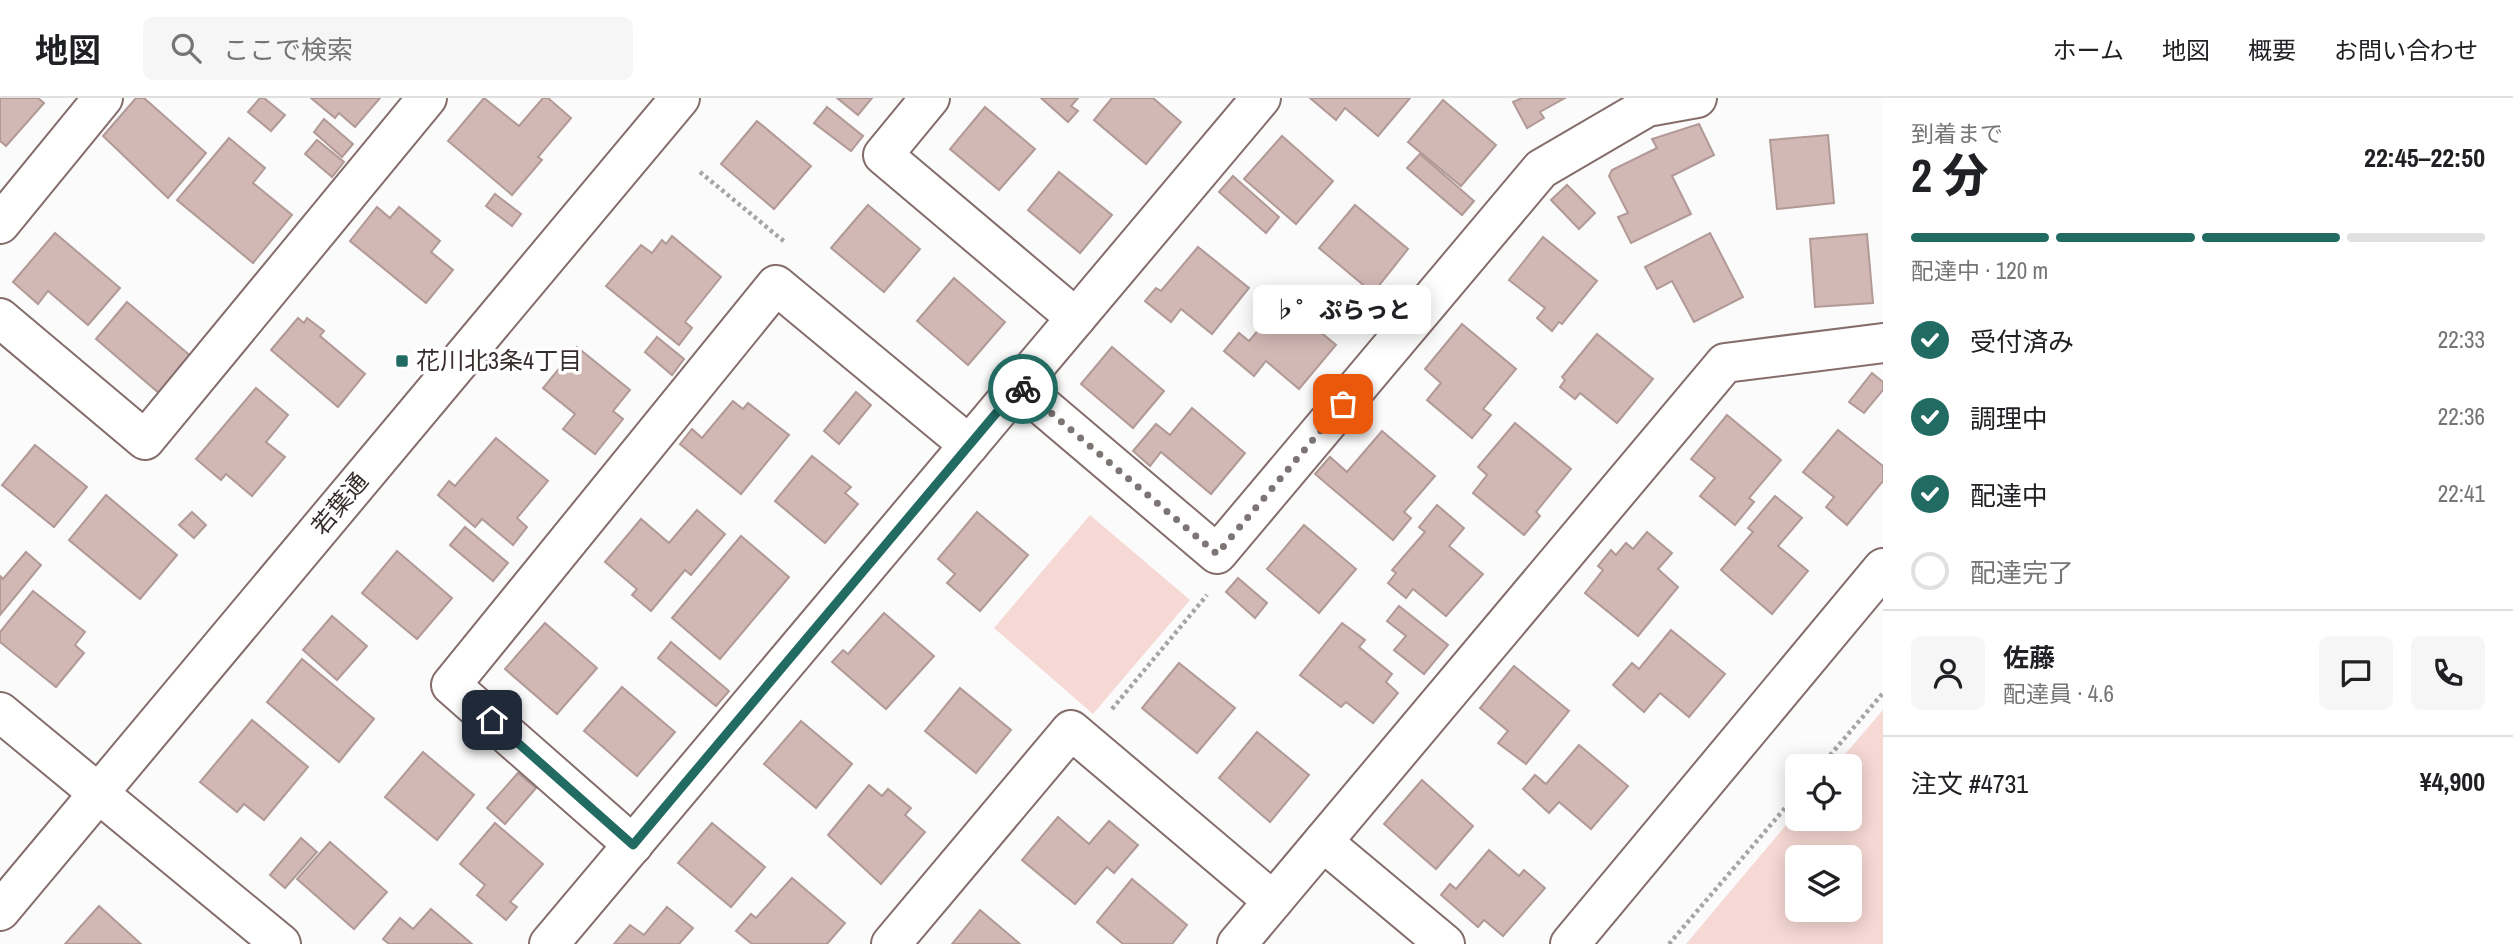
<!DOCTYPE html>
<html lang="ja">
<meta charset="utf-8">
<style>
body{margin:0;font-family:"Archivo Narrow","Noto Sans JP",sans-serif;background:#f6f6f6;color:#202124;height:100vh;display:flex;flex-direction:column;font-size:26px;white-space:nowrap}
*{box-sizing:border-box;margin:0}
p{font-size:23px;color:#757577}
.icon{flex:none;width:38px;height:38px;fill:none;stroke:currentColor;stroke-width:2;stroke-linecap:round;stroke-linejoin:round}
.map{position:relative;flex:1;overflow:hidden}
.panel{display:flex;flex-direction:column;background:#fff;width:630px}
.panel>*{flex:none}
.controls{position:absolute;left:1785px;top:656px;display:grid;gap:14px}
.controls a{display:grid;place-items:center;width:77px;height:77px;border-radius:10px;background:#fff;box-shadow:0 4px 18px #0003;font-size:35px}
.pin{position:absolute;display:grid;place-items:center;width:60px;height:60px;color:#fff;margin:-30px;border-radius:14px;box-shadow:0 4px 10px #0006}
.courier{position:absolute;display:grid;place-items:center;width:70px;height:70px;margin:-35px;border:5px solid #216b63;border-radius:50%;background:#fff;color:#222;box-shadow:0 2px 9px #0007}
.bubble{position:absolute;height:49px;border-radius:10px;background:#fff;box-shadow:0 4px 18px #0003;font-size:23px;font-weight:800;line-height:49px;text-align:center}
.headline em{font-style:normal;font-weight:800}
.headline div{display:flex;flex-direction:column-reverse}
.headline{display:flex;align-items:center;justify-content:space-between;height:119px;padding:0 28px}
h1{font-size:46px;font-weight:800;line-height:52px}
.bar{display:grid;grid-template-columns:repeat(4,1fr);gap:10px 7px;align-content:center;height:84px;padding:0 28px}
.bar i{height:9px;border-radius:5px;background:#e0e0e0}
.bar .active{background:#216b63}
.bar p{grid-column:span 4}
.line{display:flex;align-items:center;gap:18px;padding:0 28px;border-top:2px solid #e0e0e0}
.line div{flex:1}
.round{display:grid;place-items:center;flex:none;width:74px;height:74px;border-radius:10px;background:#f6f6f6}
ol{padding:0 28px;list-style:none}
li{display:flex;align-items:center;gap:21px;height:77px}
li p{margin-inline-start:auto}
li .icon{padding:7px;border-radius:50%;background:#216b63;color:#fff;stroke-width:4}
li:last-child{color:#757577}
li i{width:38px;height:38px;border:4px solid #e0e0e0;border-radius:50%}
header{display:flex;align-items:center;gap:42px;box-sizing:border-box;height:98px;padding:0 35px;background:#fff;border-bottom:2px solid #e0e0e0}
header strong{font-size:33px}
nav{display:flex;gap:38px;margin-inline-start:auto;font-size:24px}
.search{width:490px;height:63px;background:#f6f6f6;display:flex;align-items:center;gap:18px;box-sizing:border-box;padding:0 24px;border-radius:10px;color:#757577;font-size:26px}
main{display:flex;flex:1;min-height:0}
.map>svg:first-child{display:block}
.green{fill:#f6d8d4;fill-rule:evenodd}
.building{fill:#d2b8b5;stroke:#b19996;stroke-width:2}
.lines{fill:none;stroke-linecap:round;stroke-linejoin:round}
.minor-casing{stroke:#846d6b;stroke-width:42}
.tertiary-casing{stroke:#846d6b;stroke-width:42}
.path{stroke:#a9a4a4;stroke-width:4.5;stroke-dasharray:3.5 3.5;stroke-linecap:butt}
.minor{stroke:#fff;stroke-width:38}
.tertiary{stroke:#fff;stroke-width:38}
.done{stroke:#7c7574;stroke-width:7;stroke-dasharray:0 12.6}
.route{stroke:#216b63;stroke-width:9}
.poi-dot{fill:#216b63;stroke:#fff;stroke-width:2.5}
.labels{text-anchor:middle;stroke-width:7;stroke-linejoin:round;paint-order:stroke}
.poi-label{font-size:24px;fill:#372d2c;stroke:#fff;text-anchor:start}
.street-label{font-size:24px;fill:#372d2c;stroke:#fff}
</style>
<header>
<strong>地図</strong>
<div class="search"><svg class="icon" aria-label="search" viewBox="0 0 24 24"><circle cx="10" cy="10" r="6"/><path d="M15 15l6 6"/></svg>ここで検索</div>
<nav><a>ホーム</a><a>地図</a><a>概要</a><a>お問い合わせ</a></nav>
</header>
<main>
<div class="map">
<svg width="1883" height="846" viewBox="0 0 1883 846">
<rect width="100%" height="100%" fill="#fbfbfb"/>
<g class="green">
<path d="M 1090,417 L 1190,502 L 1093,616 L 994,530 Z"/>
<path d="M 1883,612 L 1883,846 L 1686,846 L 1797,714 L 1797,721 L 1850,721 L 1850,668 L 1835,668 ZM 1797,760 L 1850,760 L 1850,812 L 1797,812 Z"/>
</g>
<g class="building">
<path d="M 0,0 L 38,0 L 44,5 L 6,48 L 0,43 Z"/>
<path d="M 136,0 L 144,0 L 206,55 L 168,100 L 103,38 Z"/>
<path d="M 260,0 L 264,0 L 285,17 L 271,33 L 248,14 Z"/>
<path d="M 311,0 L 380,0 L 355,29 L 339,15 L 335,20 Z"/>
<path d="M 484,0 L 519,28 L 543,0 L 548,0 L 571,20 L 538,59 L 542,62 L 512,97 L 448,43 Z"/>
<path d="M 837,0 L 872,0 L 858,17 Z"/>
<path d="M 1041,0 L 1078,0 L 1071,8 L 1078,13 L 1068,24 Z"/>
<path d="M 1112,0 L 1153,0 L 1181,24 L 1146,66 L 1094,22 Z"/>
<path d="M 1310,0 L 1410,0 L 1378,38 L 1345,10 L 1336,22 Z"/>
<path d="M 1522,0 L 1565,0 L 1540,14 L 1544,20 L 1527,30 L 1513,4 Z"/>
<path d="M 1443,2 L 1496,47 L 1461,88 L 1408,44 Z"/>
<path d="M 827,9 L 863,38 L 851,53 L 814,25 Z"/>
<path d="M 985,9 L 1035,51 L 999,92 L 950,51 Z"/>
<path d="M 324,21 L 353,46 L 342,59 L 314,34 Z"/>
<path d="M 757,23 L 811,68 L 774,111 L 721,66 Z"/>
<path d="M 1699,26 L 1714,57 L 1672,78 L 1691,116 L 1631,145 L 1618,119 L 1628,115 L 1609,78 L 1612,72 L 1657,50 L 1652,41 Z"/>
<path d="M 1828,37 L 1834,105 L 1777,111 L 1770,42 Z"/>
<path d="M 1282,38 L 1333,83 L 1296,126 L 1244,81 Z"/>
<path d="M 229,40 L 265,70 L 253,85 L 292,117 L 253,165 L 177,102 Z"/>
<path d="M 317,42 L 344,64 L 332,79 L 305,56 Z"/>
<path d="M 1420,56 L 1474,103 L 1462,117 L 1407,70 Z"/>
<path d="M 1059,74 L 1112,117 L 1080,155 L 1028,112 Z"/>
<path d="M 1233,78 L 1279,119 L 1266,135 L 1219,94 Z"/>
<path d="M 1567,87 L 1595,115 L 1579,131 L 1551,102 Z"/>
<path d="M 495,96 L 521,116 L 512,128 L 486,108 Z"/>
<path d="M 868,107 L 920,151 L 884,194 L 831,150 Z"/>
<path d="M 1355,107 L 1408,151 L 1373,195 L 1319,150 Z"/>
<path d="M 377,109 L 390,120 L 399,109 L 440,143 L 431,154 L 453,172 L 426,205 L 350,143 Z"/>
<path d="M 55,135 L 120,190 L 88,227 L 48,193 L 38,206 L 13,184 Z"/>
<path d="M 1710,135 L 1743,199 L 1694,224 L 1672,183 L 1657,191 L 1645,169 Z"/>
<path d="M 1867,136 L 1873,205 L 1815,209 L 1810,141 Z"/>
<path d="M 672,138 L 721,179 L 685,224 L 692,230 L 679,247 L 606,188 L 641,147 L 652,155 L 662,142 L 666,146 Z"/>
<path d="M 1543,139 L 1597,183 L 1562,226 L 1559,224 L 1552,233 L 1537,220 L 1545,210 L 1509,182 Z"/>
<path d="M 1198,149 L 1249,190 L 1212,236 L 1181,211 L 1171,224 L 1145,203 L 1156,190 L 1161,193 Z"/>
<path d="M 954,180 L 1005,224 L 968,267 L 917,223 Z"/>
<path d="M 1283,203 L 1336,247 L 1299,291 L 1266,263 L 1254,278 L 1224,253 L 1239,235 L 1249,243 Z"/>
<path d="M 127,204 L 192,259 L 160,296 L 96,241 Z"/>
<path d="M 298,220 L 304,225 L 307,220 L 324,233 L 320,238 L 365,276 L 338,309 L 271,252 Z"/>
<path d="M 1462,226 L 1516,271 L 1483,311 L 1491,317 L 1472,340 L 1427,302 L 1441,285 L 1425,271 Z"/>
<path d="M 1597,236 L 1653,281 L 1617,325 L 1580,295 L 1575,301 L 1560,289 L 1565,282 L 1562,279 Z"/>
<path d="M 657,239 L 684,261 L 672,277 L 645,254 Z"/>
<path d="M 577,249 L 630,292 L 613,313 L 623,321 L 595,356 L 563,331 L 575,316 L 543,290 Z"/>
<path d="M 1112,249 L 1164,293 L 1133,330 L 1081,286 Z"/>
<path d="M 1872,275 L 1883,284 L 1883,292 L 1864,315 L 1849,304 Z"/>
<path d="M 256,290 L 288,317 L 266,344 L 285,359 L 252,398 L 226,376 L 221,382 L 196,361 Z"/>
<path d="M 856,294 L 871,307 L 839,346 L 824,333 Z"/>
<path d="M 733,303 L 743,311 L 748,305 L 789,337 L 741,396 L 680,346 L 692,331 L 702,340 Z"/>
<path d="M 1192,310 L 1245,355 L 1211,396 L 1161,354 L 1150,368 L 1133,353 L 1156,326 L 1170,337 Z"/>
<path d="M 1727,317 L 1781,362 L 1749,400 L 1754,404 L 1735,427 L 1700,398 L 1715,380 L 1691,361 Z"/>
<path d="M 1515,325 L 1571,371 L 1536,414 L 1540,418 L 1524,437 L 1473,395 L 1487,377 L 1478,369 Z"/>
<path d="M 1838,332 L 1883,368 L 1883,383 L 1847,427 L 1826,409 L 1834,399 L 1803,374 Z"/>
<path d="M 1382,333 L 1435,378 L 1404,414 L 1411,420 L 1393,442 L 1315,376 L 1330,359 L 1347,374 Z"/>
<path d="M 496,340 L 548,383 L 517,420 L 527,429 L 513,447 L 482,421 L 475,429 L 438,397 L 449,383 L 455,388 Z"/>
<path d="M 35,347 L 87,389 L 54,429 L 2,387 Z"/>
<path d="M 812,358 L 851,389 L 845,395 L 858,406 L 825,445 L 775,403 Z"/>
<path d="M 106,397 L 177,457 L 140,501 L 69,442 Z"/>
<path d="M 1775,398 L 1802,420 L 1778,448 L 1808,473 L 1772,516 L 1721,472 L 1753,434 L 1748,430 Z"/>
<path d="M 1437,407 L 1464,430 L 1449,448 L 1483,476 L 1446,518 L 1413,491 L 1406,500 L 1388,485 L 1396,475 L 1392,472 L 1425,434 L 1419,429 Z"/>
<path d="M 697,412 L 725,436 L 691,477 L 685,472 L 651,513 L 632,497 L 637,491 L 605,464 L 641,421 L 669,445 Z"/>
<path d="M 192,414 L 206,427 L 194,440 L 179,427 Z"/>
<path d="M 977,414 L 1028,457 L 980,513 L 947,485 L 955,476 L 938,461 Z"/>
<path d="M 1304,427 L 1356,471 L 1319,515 L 1267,471 Z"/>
<path d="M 465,429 L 508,465 L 493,483 L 450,447 Z"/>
<path d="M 1647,434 L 1672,455 L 1658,471 L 1678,489 L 1638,538 L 1585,495 L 1603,472 L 1598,468 L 1611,452 L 1616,457 L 1626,445 L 1633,451 Z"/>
<path d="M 741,438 L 789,479 L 720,561 L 672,520 Z"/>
<path d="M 397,453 L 452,500 L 417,541 L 362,495 Z"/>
<path d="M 26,454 L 41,467 L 0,517 L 0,478 L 3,481 Z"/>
<path d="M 1238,480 L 1267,505 L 1255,520 L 1226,494 Z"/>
<path d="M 33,493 L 85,534 L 75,547 L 84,555 L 56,589 L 0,544 L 0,534 Z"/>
<path d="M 1399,508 L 1448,547 L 1424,576 L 1394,552 L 1406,538 L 1387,523 Z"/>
<path d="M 884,515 L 934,558 L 886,611 L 832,564 L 843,552 L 848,556 Z"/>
<path d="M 332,518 L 367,548 L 337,582 L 303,552 Z"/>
<path d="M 545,525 L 597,570 L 557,616 L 505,571 Z"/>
<path d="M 1342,525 L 1365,542 L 1359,549 L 1392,576 L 1386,584 L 1398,595 L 1373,625 L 1346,604 L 1341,609 L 1300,577 Z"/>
<path d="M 1671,532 L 1725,576 L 1689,619 L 1660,595 L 1644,614 L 1613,587 L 1632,565 L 1639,571 Z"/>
<path d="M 671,544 L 729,593 L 716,608 L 658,560 Z"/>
<path d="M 302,561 L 374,621 L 339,664 L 267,604 Z"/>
<path d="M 1179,565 L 1235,610 L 1197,655 L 1142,610 Z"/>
<path d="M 1514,568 L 1569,613 L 1526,666 L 1498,645 L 1508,633 L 1480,610 Z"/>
<path d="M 622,589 L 675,634 L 637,678 L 584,633 Z"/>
<path d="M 960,590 L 1011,632 L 976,675 L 925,633 Z"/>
<path d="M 252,622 L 308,669 L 264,722 L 244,706 L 237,714 L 200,684 Z"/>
<path d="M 801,623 L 852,666 L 816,710 L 764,666 Z"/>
<path d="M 1257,634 L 1309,677 L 1270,724 L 1219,680 Z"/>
<path d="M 1579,647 L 1628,688 L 1591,731 L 1559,704 L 1549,715 L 1523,691 L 1535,677 L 1546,686 Z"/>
<path d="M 423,654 L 474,697 L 437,742 L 385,699 Z"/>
<path d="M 518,675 L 536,690 L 505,726 L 487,710 Z"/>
<path d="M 1422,682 L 1473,728 L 1436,771 L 1384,726 Z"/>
<path d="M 869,687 L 882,698 L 888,691 L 911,710 L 905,717 L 925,734 L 881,786 L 828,737 Z"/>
<path d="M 1058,719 L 1089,746 L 1109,723 L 1138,747 L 1114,775 L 1107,769 L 1075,806 L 1022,762 Z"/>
<path d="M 495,725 L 543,766 L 510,804 L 517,809 L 506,822 L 477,797 L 485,787 L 460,766 Z"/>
<path d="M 712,725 L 765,769 L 731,809 L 678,765 Z"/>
<path d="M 301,740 L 317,754 L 285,790 L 270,777 Z"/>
<path d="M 330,744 L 387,794 L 354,831 L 297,781 Z"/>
<path d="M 1489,752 L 1519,778 L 1524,772 L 1545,790 L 1503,838 L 1484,822 L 1478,829 L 1441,797 L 1450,786 L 1456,791 Z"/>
<path d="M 792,780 L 845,825 L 827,846 L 752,846 L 736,833 L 751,816 L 756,820 Z"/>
<path d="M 1132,781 L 1187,827 L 1172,846 L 1123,846 L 1097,824 Z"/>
<path d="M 99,808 L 141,846 L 65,846 Z"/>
<path d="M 667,809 L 693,830 L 679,846 L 614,846 L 630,827 L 644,837 Z"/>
<path d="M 431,811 L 472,846 L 389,846 L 383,841 L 400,820 L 413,831 Z"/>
<path d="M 980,812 L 1020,846 L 952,846 Z"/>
</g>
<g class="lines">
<g class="minor-casing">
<g id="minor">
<path d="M 930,0 L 883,57 L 1076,220"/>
<path d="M 0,126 L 103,0"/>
<path d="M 0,220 L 145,342 L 427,0"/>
<path d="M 1019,288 L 1217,456 L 1541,71 L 1647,9 L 1697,0"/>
<path d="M 0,614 L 281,846"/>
<path d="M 1323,744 L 1445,846"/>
<path d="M 633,747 L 451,587 L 776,187 L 969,347"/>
<path d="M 549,846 L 1261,0"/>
<path d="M 891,846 L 1071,632 L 1273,803"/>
<path d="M 1237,846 L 1725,265 L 1883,245"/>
<path d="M 1570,846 L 1883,470"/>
</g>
</g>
<g class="tertiary-casing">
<path id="tertiary" d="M 0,813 L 680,0"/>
</g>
<g class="path">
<path d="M 700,74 L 786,145"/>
<path d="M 1112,611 L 1207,497"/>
<path d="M 1821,668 L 1883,595"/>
<path d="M 1669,846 L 1797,696"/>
</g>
<use href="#minor" class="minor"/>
<use href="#tertiary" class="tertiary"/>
</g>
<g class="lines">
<path class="done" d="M 1023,291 L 1217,456 L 1343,306"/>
<path class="route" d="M 492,622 L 633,747 L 1019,288 L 1023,291"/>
</g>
<rect class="poi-dot" x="395" y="256" width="14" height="14" rx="3.5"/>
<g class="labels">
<g class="poi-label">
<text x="416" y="271">花川北3条4丁目</text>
</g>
<g class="street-label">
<text transform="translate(340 406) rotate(-50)" y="8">若葉通</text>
</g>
</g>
</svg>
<div class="controls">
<a><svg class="icon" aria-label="locate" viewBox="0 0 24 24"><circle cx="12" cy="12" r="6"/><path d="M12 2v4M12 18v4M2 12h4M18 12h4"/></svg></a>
<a><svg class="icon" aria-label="layers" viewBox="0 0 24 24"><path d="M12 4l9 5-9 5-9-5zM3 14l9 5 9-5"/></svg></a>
</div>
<div class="pin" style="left:1343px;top:306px;background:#ea580c"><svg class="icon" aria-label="bag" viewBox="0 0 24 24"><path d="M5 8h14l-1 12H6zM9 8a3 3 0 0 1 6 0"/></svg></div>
<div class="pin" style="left:492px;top:622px;background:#1f2937"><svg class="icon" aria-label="home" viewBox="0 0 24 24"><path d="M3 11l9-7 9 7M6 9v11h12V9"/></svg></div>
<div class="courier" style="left:1023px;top:291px"><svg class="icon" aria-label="bike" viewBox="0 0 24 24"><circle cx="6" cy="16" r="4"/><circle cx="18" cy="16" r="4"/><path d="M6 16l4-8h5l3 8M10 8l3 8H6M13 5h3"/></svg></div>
<div class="bubble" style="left:1253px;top:187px;width:178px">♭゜ぷらっと</div>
</div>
<section class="panel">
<div class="headline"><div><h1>2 分</h1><p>到着まで</p></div><em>22:45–22:50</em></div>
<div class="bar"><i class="active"></i><i class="active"></i><i class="active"></i><i></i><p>配達中 · 120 m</p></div>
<ol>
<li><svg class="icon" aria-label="check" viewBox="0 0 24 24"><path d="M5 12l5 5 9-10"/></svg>受付済み<p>22:33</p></li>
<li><svg class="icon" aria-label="check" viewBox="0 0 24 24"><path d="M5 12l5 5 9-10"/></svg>調理中<p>22:36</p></li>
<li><svg class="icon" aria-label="check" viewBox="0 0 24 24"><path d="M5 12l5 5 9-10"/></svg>配達中<p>22:41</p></li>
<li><i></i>配達完了</li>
</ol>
<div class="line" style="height:126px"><a class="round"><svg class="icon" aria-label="person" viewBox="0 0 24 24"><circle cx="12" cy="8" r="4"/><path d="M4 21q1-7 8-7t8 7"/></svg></a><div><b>佐藤</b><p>配達員 · 4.6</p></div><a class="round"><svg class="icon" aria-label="chat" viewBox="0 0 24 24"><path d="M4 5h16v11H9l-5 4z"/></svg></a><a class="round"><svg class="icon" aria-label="phone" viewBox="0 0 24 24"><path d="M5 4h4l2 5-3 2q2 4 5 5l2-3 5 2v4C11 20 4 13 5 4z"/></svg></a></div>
<div class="line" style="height:91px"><div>注文 #4731</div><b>¥4,900</b></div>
</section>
</main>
